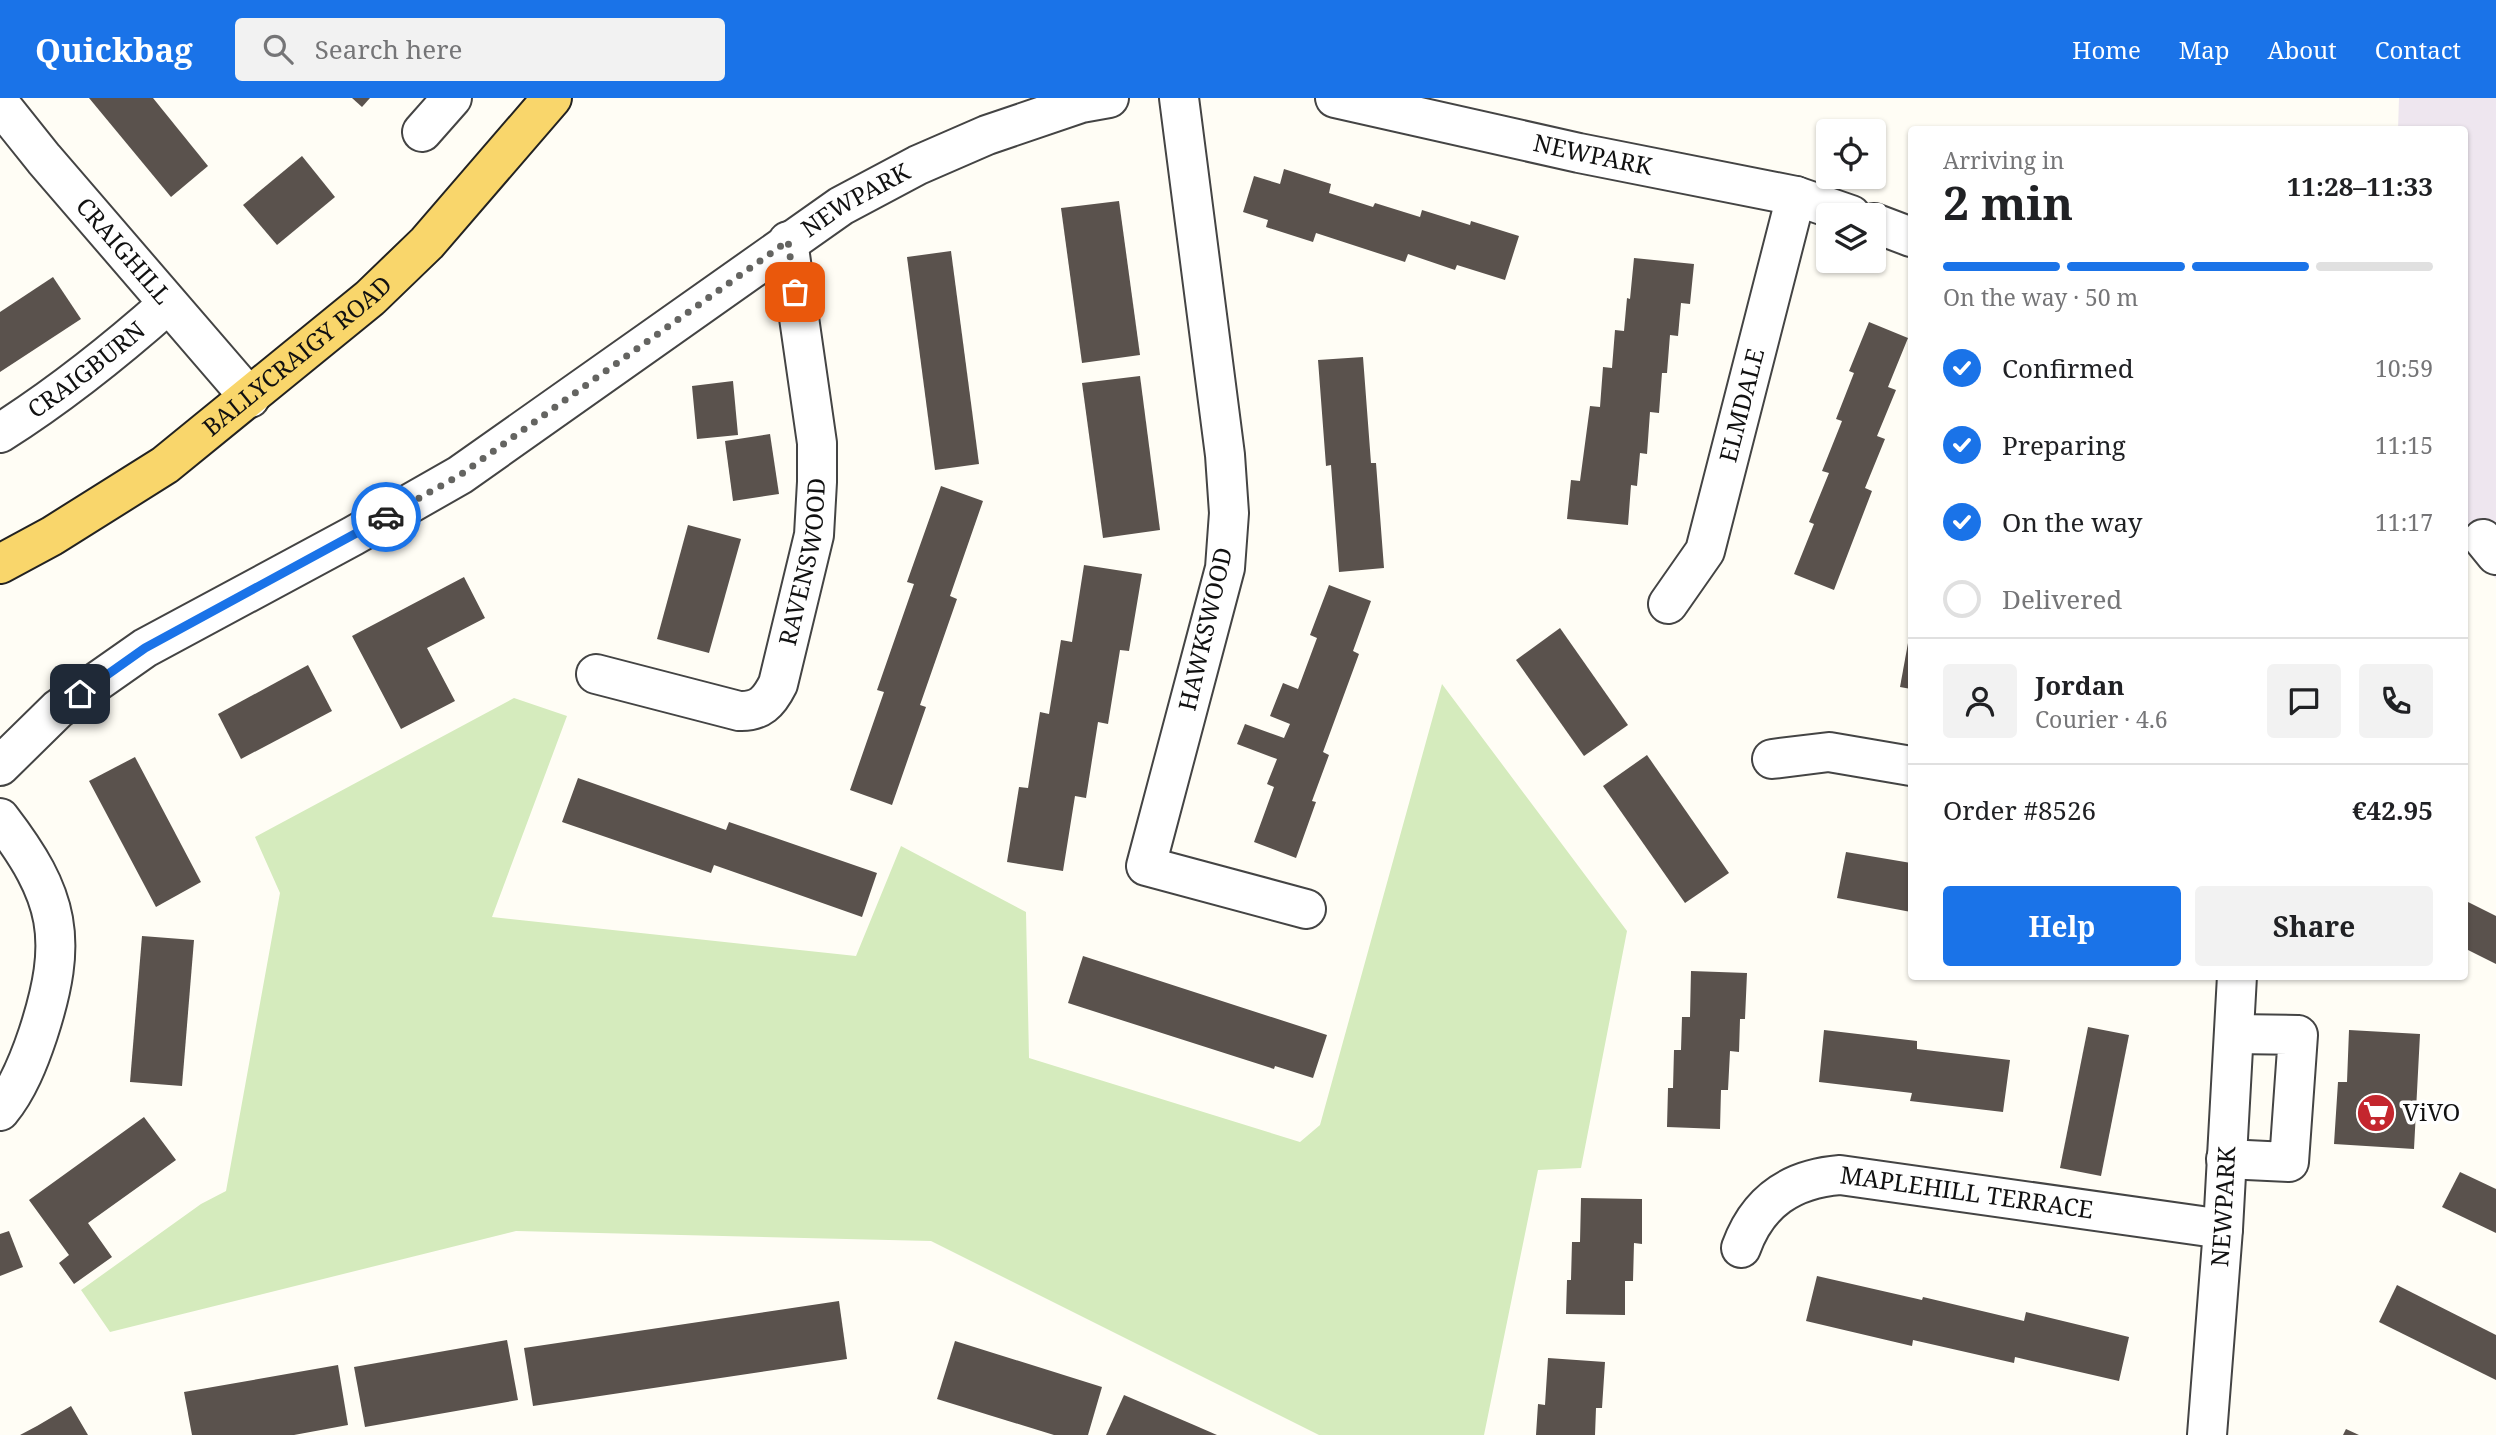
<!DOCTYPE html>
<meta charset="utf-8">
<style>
body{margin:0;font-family:"Noto Serif",serif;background:#f2f2f2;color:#202124;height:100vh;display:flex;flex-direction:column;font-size:26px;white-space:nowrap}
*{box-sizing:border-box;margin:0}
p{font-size:23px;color:#757577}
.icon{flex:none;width:38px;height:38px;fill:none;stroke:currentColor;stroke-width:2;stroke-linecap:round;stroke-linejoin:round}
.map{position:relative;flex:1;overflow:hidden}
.details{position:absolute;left:1908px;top:28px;width:560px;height:854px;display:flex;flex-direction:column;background:#fff;border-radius:7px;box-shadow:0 2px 5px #0004}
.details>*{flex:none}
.controls{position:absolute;left:1816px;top:21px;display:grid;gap:14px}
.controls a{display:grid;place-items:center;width:70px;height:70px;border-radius:7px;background:#fff;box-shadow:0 2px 5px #0004;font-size:35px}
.pin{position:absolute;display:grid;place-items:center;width:60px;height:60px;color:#fff;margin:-30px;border-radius:14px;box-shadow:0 4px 10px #0006}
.courier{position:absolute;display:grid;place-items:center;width:70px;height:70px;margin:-35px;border:5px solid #1a73e8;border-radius:50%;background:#fff;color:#222;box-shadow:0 2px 9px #0007}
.head em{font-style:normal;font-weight:700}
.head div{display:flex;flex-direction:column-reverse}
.head{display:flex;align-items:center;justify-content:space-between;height:119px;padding:0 35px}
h1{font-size:46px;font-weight:700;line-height:52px}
.bar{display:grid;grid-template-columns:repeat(4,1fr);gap:10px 7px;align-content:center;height:84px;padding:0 35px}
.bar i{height:9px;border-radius:5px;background:#e0e0e0}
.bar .selected{background:#1a73e8}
.bar p{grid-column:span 4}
.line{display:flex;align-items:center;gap:18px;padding:0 35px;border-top:2px solid #e0e0e0}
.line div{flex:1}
.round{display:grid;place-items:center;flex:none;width:74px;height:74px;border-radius:7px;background:#f2f2f2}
ol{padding:0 35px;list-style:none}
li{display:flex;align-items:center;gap:21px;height:77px}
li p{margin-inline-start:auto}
li .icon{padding:7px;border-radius:50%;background:#1a73e8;color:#fff;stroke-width:4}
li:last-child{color:#757577}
li i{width:38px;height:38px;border:4px solid #e0e0e0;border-radius:50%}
.cta{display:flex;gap:14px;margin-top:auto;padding:14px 35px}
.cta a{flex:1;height:80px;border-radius:7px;background:#1a73e8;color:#fff;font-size:28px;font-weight:700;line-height:80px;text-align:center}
.cta a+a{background:#f2f2f2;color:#202124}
header{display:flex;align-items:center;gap:42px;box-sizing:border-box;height:98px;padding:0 35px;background:#1a73e8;color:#fff}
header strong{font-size:33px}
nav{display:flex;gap:38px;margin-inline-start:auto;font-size:24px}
.search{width:490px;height:63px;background:#f2f2f2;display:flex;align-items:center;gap:18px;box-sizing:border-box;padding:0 24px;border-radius:7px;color:#757577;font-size:26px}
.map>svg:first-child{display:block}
.industrial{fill:#eee6ef}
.green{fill:#d5ebbd}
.building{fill:#5a524d}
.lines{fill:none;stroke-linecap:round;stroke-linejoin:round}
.minor-casing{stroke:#444;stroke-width:42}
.major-casing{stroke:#222;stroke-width:42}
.minor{stroke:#fff;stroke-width:38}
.major{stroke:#f9d66b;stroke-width:38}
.done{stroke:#646461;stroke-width:7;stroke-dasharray:0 12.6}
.route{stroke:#1a73e8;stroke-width:9}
.labels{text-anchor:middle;stroke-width:7;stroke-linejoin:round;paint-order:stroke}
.street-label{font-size:24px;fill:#111;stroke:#fff}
.poi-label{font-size:24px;fill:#111;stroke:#fff;text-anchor:start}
</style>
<header>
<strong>Quickbag</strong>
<div class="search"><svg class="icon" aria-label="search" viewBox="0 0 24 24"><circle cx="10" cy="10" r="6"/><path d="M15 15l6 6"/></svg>Search here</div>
<nav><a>Home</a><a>Map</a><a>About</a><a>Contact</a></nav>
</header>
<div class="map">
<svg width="2496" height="1337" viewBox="0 0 2496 1337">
<rect width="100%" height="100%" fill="#fffdf5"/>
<path class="industrial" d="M 2399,0 L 2496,0 L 2496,481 L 2464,444 L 2464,32 L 2398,32 Z"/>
<path class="green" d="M 1442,586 L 1627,833 L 1581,1070 L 1538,1072 L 1484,1337 L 1319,1337 L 931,1143 L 516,1133 L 110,1234 L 81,1192 L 201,1106 L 226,1093 L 280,795 L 255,739 L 514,600 L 567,618 L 492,819 L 856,858 L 901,748 L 1026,814 L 1029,960 L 1300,1044 L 1320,1027 Z"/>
<g class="building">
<path d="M 89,0 L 153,0 L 208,68 L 171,99 Z"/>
<path d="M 352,0 L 370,0 L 362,9 Z"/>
<path d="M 302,58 L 335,99 L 277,147 L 243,107 Z"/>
<path d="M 1284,71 L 1331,86 L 1329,95 L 1373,109 L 1375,105 L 1420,119 L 1422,112 L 1470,127 L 1471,123 L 1519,138 L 1505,182 L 1457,167 L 1455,172 L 1408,156 L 1405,164 L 1316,135 L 1313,144 L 1266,129 L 1268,122 L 1243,114 L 1254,78 L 1280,86 Z"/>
<path d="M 1119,103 L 1140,257 L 1082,265 L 1061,110 Z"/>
<path d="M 951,153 L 979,366 L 935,372 L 907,159 Z"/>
<path d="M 1634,160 L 1694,166 L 1690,206 L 1681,205 L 1678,238 L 1670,237 L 1667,275 L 1662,275 L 1659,315 L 1650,314 L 1647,356 L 1640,355 L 1637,388 L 1631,387 L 1628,427 L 1567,421 L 1571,382 L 1580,383 L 1590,308 L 1600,309 L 1603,269 L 1612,270 L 1615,232 L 1624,233 L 1627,200 L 1630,201 Z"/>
<path d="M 53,179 L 81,221 L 0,274 L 0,214 Z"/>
<path d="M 1869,224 L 1908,240 L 1888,289 L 1896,292 L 1877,338 L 1885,341 L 1865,390 L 1872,393 L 1834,492 L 1794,476 L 1814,426 L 1809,424 L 1829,375 L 1822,373 L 1842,323 L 1836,321 L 1854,275 L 1849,273 Z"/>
<path d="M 1363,259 L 1371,365 L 1376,365 L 1384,470 L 1339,474 L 1331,367 L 1326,368 L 1318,262 Z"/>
<path d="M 1140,278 L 1160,432 L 1103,440 L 1082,285 Z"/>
<path d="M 733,283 L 738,337 L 697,341 L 692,288 Z"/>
<path d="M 770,336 L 779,396 L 733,403 L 725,343 Z"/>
<path d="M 941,388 L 983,403 L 950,498 L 957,501 L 920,607 L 926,609 L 892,707 L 850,692 L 884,594 L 877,592 L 914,486 L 907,484 Z"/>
<path d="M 688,427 L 741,441 L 709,555 L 657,541 Z"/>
<path d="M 1084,467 L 1142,476 L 1129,553 L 1120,552 L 1108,626 L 1098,624 L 1086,700 L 1075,698 L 1063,773 L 1007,764 L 1019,689 L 1028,690 L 1040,614 L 1049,616 L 1061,542 L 1072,544 Z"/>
<path d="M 464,479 L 485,520 L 427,550 L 455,603 L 401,631 L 352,538 Z"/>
<path d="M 1329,487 L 1371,503 L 1353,553 L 1359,556 L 1323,654 L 1329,657 L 1312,703 L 1316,704 L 1296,760 L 1254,744 L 1274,689 L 1267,686 L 1277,661 L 1237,646 L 1245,626 L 1284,640 L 1290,626 L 1270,618 L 1283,585 L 1298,591 L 1317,540 L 1310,537 Z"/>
<path d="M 1560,530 L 1628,627 L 1584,658 L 1516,562 Z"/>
<path d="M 1910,534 L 1911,535 L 1911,591 L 1900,589 Z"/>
<path d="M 308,567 L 332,613 L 241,661 L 218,616 Z"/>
<path d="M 1647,657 L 1729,775 L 1685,805 L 1603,688 Z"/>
<path d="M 135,659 L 201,784 L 156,809 L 89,683 Z"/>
<path d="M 578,680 L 726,732 L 729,724 L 877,775 L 862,819 L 714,767 L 711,775 L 562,724 Z"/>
<path d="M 1846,754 L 1911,765 L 1911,814 L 1837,800 Z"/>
<path d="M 2464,802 L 2496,818 L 2496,866 L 2464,850 Z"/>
<path d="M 142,838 L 194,842 L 182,988 L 130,984 Z"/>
<path d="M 1083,858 L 1327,937 L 1313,980 L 1275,968 L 1274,971 L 1068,905 Z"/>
<path d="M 1691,873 L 1747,875 L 1745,921 L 1740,921 L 1739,954 L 1730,953 L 1728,992 L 1721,992 L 1720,1031 L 1667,1029 L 1668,990 L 1673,990 L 1674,952 L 1681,952 L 1682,919 L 1690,919 Z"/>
<path d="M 2088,929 L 2129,937 L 2101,1078 L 2060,1070 Z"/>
<path d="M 1824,932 L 1917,943 L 1917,951 L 2010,962 L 2003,1014 L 1910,1003 L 1912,995 L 1819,984 Z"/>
<path d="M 2349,932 L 2420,936 L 2414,1051 L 2334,1046 L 2338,984 L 2347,984 Z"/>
<path d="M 144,1019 L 176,1062 L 88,1125 L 112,1159 L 74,1186 L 59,1165 L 69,1157 L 29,1102 Z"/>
<path d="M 2460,1074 L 2496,1091 L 2496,1135 L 2442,1109 Z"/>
<path d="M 1581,1100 L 1642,1101 L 1642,1146 L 1634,1145 L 1633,1183 L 1625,1183 L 1625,1217 L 1566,1216 L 1567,1182 L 1571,1182 L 1572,1144 L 1580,1144 Z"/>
<path d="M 9,1133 L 23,1169 L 0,1178 L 0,1136 Z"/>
<path d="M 1817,1178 L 1922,1202 L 1923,1199 L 2024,1223 L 2026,1214 L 2129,1239 L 2119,1283 L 2015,1259 L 2014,1265 L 1913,1242 L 1912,1248 L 1806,1223 Z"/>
<path d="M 2397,1187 L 2496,1237 L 2496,1282 L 2379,1224 Z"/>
<path d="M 839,1203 L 847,1261 L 533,1308 L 524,1250 Z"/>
<path d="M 507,1242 L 518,1302 L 365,1329 L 354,1269 Z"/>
<path d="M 955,1243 L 1102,1289 L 1088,1337 L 1054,1337 L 937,1301 Z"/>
<path d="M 1548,1260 L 1605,1264 L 1602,1310 L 1596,1310 L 1595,1337 L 1536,1337 L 1538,1306 L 1545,1307 Z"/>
<path d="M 338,1267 L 348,1327 L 294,1337 L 192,1337 L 184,1294 Z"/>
<path d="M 1124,1297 L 1194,1327 L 1217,1337 L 1106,1337 Z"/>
<path d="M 71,1308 L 88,1337 L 20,1337 L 37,1328 Z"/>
<path d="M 2346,1331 L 2359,1337 L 2343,1337 Z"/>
</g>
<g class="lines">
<g class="minor-casing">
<g id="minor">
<path d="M 1179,0 L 1225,357 L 1229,415 L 1225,470 L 1146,768 L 1306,811"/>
<path id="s1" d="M 1335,0 L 1579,55 L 1796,98 L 1851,117"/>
<path id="s2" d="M 0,6 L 44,61 L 250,300"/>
<path d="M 422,34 L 452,0"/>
<path d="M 1874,125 L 1911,139"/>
<path id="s3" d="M 0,335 C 60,297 115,253 168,206"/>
<path d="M 2483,441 L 2496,457"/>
<path id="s4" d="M 1668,506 L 1705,453 L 1796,98"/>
<path id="s5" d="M 596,576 L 739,613 C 760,614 769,604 778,586 L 814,437 L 817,384 L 817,345 L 788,143"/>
<path d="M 1772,661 L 1829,654 L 1911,668"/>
<path id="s6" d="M 0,668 L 58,611 L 145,550 L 353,438 L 460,377 L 841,108 L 918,67 L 987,37 L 1081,5 L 1109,0"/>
<path d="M 0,720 C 60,798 69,841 38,936 C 29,963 18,991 0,1013"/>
<path d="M 2226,1061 L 2289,1064 L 2298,937 L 2234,936"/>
<path id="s7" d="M 1741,1150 C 1758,1103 1791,1081 1840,1077 L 2223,1131"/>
<path id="s8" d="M 2207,1337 L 2223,1131 L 2237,878"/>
</g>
</g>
<g class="major-casing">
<g id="major">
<path id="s9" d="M 0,466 L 52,438 L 165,367 L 370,200 L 427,145 L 552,0"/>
</g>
</g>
<use href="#minor" class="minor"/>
<use href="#major" class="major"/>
</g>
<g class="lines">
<path class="done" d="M 386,419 L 460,377 L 788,143 L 795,194"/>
<path class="route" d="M 80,596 L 145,550 L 386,419"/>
</g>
<defs>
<g id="supermarket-disc" transform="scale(2.0125)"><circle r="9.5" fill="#c4262e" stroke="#fff"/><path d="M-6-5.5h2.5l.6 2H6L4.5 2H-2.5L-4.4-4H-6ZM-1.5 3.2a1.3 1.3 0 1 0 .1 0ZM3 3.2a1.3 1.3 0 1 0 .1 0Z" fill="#fff"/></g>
</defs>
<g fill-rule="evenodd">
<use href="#supermarket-disc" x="2376" y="1015"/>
</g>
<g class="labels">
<g class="street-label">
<text dy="8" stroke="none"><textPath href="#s1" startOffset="264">NEWPARK</textPath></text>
<text dy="8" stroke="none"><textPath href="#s6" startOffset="1029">NEWPARK</textPath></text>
<text dy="8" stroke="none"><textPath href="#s2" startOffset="192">CRAIGHILL</textPath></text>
<text dy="8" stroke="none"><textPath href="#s9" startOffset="364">BALLYCRAIGY ROAD</textPath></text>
<text dy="8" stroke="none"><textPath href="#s3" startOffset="107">CRAIGBURN</textPath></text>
<text dy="8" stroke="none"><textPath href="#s4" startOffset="215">ELMDALE</textPath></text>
<text dy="8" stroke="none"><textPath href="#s5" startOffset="324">RAVENSWOOD</textPath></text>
<text transform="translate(1206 531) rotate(-77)" y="8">HAWKSWOOD</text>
<text dy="8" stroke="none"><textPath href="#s7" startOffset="259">MAPLEHILL TERRACE</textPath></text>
<text dy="8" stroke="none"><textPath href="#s8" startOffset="229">NEWPARK</textPath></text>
</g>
<g class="poi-label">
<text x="2403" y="1023">ViVO</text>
</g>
</g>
</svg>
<div class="controls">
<a><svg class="icon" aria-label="locate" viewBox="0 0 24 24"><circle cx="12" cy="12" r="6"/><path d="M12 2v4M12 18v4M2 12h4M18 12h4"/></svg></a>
<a><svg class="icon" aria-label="layers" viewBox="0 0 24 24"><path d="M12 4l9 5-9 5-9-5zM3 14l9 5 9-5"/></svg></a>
</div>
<div class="pin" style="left:795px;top:194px;background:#ea580c"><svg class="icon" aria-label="bag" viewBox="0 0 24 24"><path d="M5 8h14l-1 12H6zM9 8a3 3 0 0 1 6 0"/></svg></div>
<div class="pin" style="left:80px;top:596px;background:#1f2937"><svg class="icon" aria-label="home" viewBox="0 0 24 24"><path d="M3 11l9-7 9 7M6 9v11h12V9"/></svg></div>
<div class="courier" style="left:386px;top:419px"><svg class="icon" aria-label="car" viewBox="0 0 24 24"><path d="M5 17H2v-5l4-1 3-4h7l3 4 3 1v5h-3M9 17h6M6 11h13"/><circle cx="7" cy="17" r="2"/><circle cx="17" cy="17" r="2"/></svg></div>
<section class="details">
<div class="head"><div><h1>2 min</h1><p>Arriving in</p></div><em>11:28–11:33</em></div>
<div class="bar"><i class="selected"></i><i class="selected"></i><i class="selected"></i><i></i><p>On the way · 50 m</p></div>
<ol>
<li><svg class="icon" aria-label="check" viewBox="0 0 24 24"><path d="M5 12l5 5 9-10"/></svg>Confirmed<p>10:59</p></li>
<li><svg class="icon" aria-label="check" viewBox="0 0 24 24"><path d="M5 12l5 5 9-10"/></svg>Preparing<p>11:15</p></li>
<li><svg class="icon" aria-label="check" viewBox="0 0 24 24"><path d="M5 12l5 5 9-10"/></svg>On the way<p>11:17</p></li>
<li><i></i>Delivered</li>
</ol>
<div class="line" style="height:126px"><a class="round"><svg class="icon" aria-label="person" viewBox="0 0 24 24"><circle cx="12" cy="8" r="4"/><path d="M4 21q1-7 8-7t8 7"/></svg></a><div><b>Jordan</b><p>Courier · 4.6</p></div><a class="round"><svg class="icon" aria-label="chat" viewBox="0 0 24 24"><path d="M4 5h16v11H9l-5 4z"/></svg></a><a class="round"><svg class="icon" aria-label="phone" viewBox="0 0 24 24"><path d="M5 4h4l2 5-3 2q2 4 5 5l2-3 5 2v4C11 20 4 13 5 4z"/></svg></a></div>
<div class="line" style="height:91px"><div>Order #8526</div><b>€42.95</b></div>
<div class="cta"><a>Help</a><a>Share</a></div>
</section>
</div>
